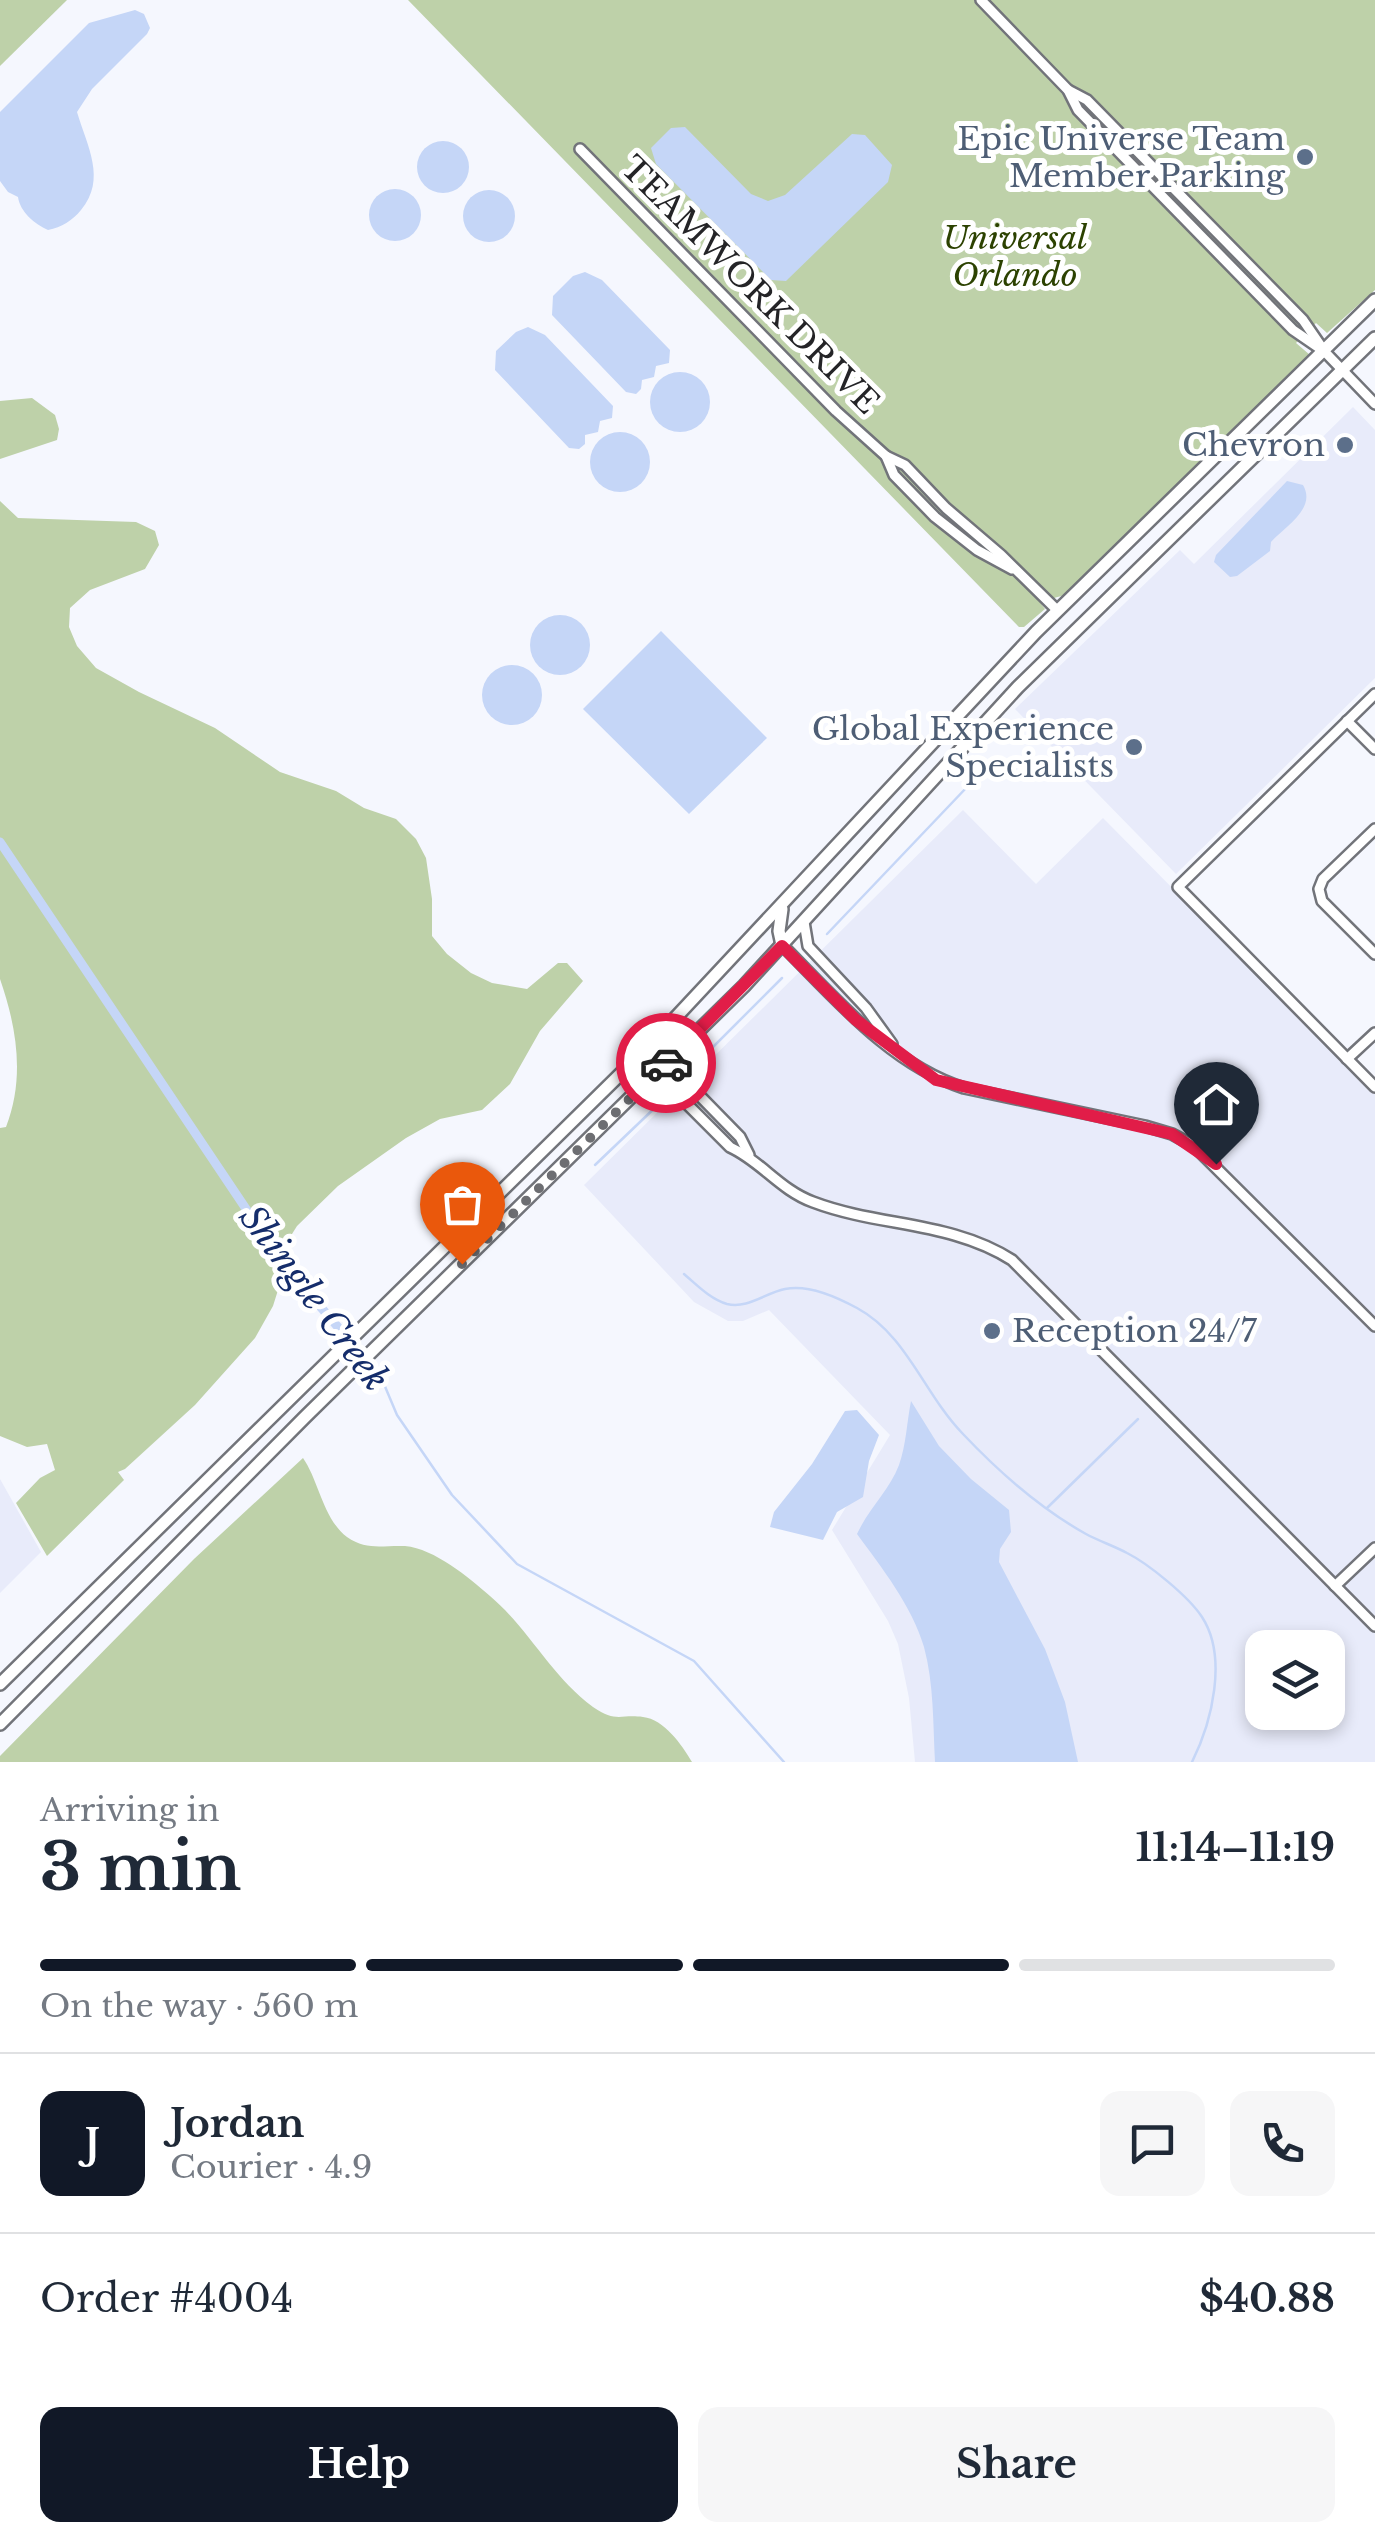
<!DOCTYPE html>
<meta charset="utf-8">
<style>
body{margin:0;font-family:"Libre Baskerville",serif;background:#f6f6f7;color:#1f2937;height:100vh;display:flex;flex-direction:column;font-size:38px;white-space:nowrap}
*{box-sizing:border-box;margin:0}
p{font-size:32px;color:#747a83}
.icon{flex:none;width:55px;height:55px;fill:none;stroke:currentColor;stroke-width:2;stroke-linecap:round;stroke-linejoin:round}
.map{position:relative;height:1762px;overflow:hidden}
.panel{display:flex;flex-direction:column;background:#fff;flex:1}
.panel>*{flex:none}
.tools{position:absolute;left:1245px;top:1630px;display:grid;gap:20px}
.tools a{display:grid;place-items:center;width:100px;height:100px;border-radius:20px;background:#fff;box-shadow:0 5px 15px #0003;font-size:50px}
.pin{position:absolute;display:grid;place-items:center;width:85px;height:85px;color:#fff;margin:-102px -42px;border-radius:50% 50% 50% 0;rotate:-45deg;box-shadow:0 0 10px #0007}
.pin .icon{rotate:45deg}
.courier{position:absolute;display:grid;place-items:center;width:100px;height:100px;margin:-50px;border:8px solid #e11d48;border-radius:50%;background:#fff;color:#222;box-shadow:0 2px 12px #0007}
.head em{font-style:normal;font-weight:700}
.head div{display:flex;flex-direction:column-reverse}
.head{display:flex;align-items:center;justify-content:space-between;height:170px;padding:0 40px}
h1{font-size:65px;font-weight:700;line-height:75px}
.bar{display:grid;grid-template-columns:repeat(4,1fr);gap:15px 10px;align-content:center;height:120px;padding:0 40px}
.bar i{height:12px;border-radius:8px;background:#e0e1e3}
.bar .current{background:#111827}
.bar p{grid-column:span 4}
.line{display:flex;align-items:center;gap:25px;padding:0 40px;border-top:2px solid #e0e1e3}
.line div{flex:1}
.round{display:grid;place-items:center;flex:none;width:105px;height:105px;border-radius:20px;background:#f6f6f7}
.action{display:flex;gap:20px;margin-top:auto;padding:20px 40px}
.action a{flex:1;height:115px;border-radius:20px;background:#111827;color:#fff;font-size:40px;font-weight:700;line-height:115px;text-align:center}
.action a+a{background:#f6f6f7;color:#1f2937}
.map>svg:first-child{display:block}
.built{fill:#e8ebfa;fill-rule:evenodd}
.green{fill:#bed1a9}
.water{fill:#c5d6f7}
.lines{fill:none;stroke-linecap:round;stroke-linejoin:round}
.stream{stroke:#c5d6f7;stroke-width:2.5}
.canal{stroke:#c5d6f7;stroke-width:9}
.minor-casing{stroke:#72747a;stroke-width:14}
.major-casing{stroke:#72747a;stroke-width:16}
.minor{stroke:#fff;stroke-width:9}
.major{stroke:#fff;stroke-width:11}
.done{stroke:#6d6e72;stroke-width:10;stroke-dasharray:0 18}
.route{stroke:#e11d48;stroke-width:12}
.service-dot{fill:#5c6f8a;stroke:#fff;stroke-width:4}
.labels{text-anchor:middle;stroke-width:10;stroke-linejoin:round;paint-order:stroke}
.service-label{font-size:32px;fill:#4e5e75;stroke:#fff;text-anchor:end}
.park-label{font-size:32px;font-style:italic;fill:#2c4201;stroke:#fff}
.street-label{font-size:32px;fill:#242427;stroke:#fff}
.water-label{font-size:35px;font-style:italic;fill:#152d6b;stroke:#fff}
</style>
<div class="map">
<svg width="1375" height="1762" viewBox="0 0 1375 1762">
<rect width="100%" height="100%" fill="#f5f7fe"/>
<g class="built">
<path d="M 1353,407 L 1375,430 L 1375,678 L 1176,874 L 1015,709 L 1180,550 L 1194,564 Z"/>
<path d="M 963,810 L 1036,884 L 1103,818 L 1375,1093 L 1375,1762 L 915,1762 L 909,1698 L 898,1644 L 888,1621 L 832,1530 L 890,1435 L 769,1310 L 743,1321 L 728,1321 L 694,1302 L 584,1185 ZM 1262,1648 L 1328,1648 L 1328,1712 L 1262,1712 Z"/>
<path d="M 0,1479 L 41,1552 L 0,1593 Z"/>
</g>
<g class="green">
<path d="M 0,0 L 67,0 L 0,66 Z"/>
<path d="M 408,0 L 1375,0 L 1375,290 L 1327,333 L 1316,323 L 1296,343 L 1310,355 L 1065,595 L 1054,598 L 1043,589 L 1036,597 L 1045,609 L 1024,627 L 1019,627 Z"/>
<path d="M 32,398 L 55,415 L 59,429 L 57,440 L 0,459 L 0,401 Z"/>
<path d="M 0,501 L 18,518 L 136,522 L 155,531 L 159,545 L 145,569 L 90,590 L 70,608 L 69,627 L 77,646 L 96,668 L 139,692 L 215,728 L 280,772 L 336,791 L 364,808 L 396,819 L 416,839 L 426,858 L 432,899 L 432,936 L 447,954 L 471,973 L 492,983 L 527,989 L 558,963 L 567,963 L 583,981 L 540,1031 L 510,1084 L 482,1110 L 440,1119 L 406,1138 L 338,1186 L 297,1226 L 287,1242 L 284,1271 L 273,1306 L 255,1338 L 195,1405 L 125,1469 L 118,1472 L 124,1480 L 47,1556 L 16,1503 L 40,1478 L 55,1470 L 47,1444 L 27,1447 L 0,1436 L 0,1128 L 6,1127 C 25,1078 17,1028 0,979 Z"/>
<path d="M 303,1458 C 319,1481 323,1519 347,1537 C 367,1551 383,1545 405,1546 C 435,1549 468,1577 490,1596 C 529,1629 551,1676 593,1707 C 616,1723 620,1714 643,1717 C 664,1719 682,1745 692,1762 L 0,1762 L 0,1756 L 194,1559 Z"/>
</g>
<g class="water">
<path d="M 135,10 L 144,14 L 150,28 L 147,34 L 92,89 L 77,112 C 87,146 107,179 81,210 C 72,221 62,227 48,230 C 35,224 20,212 18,197 L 8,192 L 0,181 L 0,112 L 89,23 Z"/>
<path d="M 685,127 L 751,194 L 768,201 L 785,195 L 852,134 L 865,135 L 892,165 L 888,182 L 786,281 L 771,280 L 656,164 L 651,148 L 671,128 Z"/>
<circle cx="443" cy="167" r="26"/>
<circle cx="395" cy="215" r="26"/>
<circle cx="489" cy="216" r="26"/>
<path d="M 585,272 L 602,280 L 670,350 L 669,363 L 656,366 L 654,377 L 642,380 L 641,389 L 636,394 L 626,392 L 552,315 L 553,296 L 573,276 Z"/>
<path d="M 528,327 L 545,335 L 613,406 L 612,418 L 600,421 L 598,432 L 585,435 L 585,444 L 579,449 L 569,448 L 495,370 L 496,351 L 516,332 Z"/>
<circle cx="680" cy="402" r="30"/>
<circle cx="620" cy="462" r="30"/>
<path d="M 1287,481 L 1303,485 C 1317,509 1284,527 1271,542 L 1270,551 L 1237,576 L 1230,577 L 1214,562 L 1216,555 Z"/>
<circle cx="560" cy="645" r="30"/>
<path d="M 661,631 L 767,738 L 689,814 L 583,709 Z"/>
<circle cx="512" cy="695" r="30"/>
<path d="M 911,1401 L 939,1446 L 971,1479 L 1009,1510 L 1011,1532 L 1000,1549 L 999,1562 L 1045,1649 L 1065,1702 L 1078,1762 L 935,1762 C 933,1724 934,1684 924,1647 C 912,1606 882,1568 857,1534 C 869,1508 889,1491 899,1465 C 906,1446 907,1421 911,1401 Z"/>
<path d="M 857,1410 L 879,1435 L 869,1461 L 863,1497 L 837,1512 L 823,1540 L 770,1527 L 774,1512 L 812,1464 L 845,1411 Z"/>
</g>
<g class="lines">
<g class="stream">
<path d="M 827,934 L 968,786"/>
<path d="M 698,1062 L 782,978"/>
<path d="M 595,1165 L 662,1101"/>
<path d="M 684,1274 C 696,1284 710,1299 727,1304 C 748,1309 765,1293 785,1289 C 808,1284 837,1297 857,1308 C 907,1335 924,1394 963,1434 C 998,1471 1041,1509 1086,1534 C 1099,1541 1114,1546 1127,1553 C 1149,1564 1189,1597 1202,1617 C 1228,1657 1212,1722 1192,1762"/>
<path d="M 381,1377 L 397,1415 L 452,1495 L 517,1564 L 694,1661 L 784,1762"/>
<path d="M 1047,1508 L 1138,1419"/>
</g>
<path class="canal" d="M 0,842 L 281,1261 L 381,1377"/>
<g class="minor-casing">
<g id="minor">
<path d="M 981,0 L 1068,90 L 1078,110 L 1293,330 L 1325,352"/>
<path d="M 1068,90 L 1087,100 L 1303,320 L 1325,352 L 1375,404"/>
<path d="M 580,149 L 836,411 L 886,456 L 894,475 L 935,517 L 977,550 L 1012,569"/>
<path d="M 886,456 L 905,465 L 946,508 L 1001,555 L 1057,610"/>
<path d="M 1375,694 L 1178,887 L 1375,1087"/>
<path d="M 1347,721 L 1375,749"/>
<path d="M 1375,829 L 1323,879 L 1319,889 L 1322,901 L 1375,954"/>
<path d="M 804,922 L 808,946 L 866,1008 L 892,1044"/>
<path d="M 782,945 C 836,999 891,1065 964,1088 L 1145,1126 L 1172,1134 L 1194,1146 L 1375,1326"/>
<path d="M 650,1045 L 740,1137 L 749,1155"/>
<path d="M 639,1056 L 730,1147 C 761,1161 780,1190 813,1202 C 879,1227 951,1221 1012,1260 L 1375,1626"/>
<path d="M 1347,1059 L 1375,1033"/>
<path d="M 1335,1586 L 1375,1548"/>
</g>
</g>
<g class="major-casing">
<g id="major">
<path d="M 782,945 L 779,931 L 782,909"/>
<path d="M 0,1684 L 650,1045 L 1036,632 L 1375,300"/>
<path d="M 0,1724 L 305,1417 L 744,986 L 1018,687 L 1375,338"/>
</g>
</g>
<use href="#minor" class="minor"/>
<use href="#major" class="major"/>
</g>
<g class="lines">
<path class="done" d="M 462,1264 L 666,1063"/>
<path class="route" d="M 666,1063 L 782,946 L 856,1020 L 936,1080 L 1172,1134 L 1216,1164"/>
</g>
<g class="service-dot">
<circle cx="1305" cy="157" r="10"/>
<circle cx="1345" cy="445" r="10"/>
<circle cx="1134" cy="747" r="10"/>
<circle cx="992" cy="1331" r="10"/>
</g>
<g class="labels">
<g class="service-label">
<text x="1285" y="150">Epic Universe Team<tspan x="1285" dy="37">Member Parking</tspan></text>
<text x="1325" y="456">Chevron</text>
<text x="1114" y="740">Global Experience<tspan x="1114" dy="37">Specialists</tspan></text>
<text x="1012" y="1342" text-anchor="start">Reception 24/7</text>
</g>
<g class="park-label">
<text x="1015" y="249">Universal<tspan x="1015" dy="37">Orlando</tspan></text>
</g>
<g class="street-label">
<text transform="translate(750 285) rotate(45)" y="11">TEAMWORK DRIVE</text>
</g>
<g class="water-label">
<text transform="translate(314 1298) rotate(53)" y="12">Shingle Creek</text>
</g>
</g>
</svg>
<div class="tools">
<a><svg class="icon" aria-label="layers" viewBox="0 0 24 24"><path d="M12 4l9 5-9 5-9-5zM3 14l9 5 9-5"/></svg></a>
</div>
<div class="pin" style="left:462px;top:1264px;background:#ea580c"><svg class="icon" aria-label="bag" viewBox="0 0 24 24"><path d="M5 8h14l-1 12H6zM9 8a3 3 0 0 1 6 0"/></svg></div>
<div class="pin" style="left:1216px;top:1164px;background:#1f2937"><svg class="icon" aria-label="home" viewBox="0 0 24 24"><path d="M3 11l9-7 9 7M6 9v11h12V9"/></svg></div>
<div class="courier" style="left:666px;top:1063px"><svg class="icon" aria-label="car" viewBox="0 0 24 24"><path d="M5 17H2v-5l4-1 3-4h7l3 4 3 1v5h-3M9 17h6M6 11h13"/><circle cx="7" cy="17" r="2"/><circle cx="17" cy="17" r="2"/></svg></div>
</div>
<section class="panel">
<div class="head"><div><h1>3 min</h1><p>Arriving in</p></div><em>11:14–11:19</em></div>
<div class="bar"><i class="current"></i><i class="current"></i><i class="current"></i><i></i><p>On the way · 560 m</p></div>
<div class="line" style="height:180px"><b class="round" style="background:#111827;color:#fff">J</b><div><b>Jordan</b><p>Courier · 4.9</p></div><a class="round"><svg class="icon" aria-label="chat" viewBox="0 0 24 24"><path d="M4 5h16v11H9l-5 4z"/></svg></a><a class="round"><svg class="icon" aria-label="phone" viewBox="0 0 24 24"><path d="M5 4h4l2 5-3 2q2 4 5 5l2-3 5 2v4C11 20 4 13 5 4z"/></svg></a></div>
<div class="line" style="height:130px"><div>Order #4004</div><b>$40.88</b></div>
<div class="action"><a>Help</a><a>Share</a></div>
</section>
